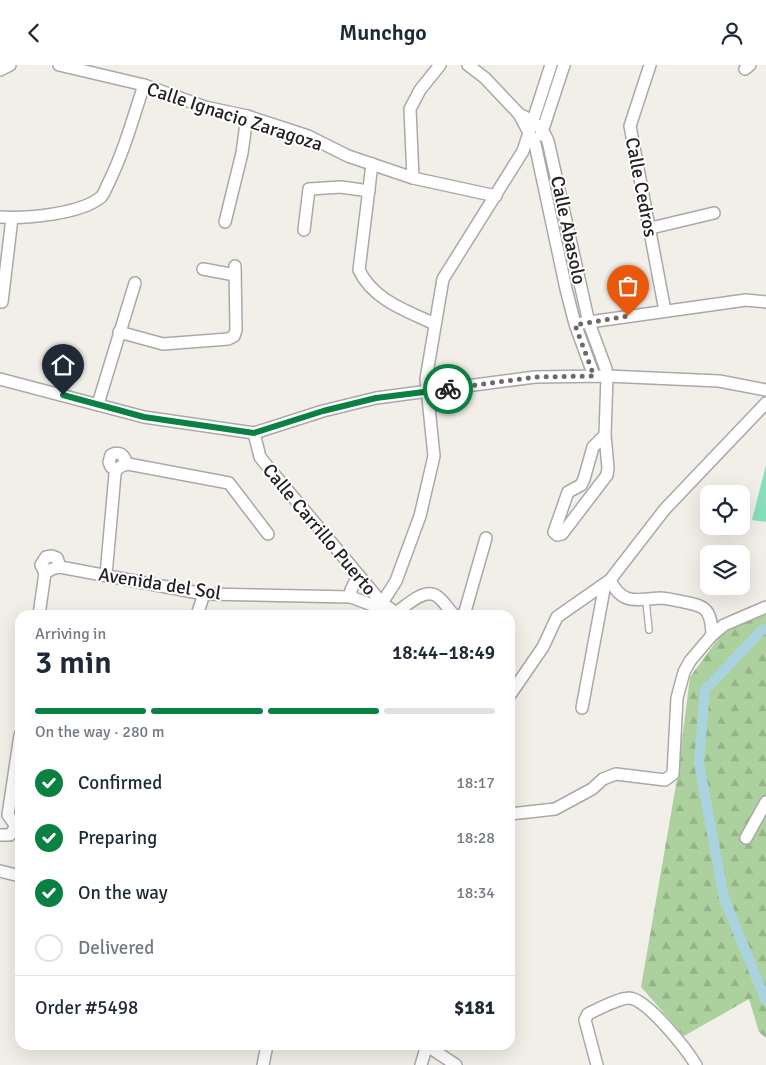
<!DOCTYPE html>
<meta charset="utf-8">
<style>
body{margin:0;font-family:Signika,sans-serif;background:#f2f2f3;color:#1f2937;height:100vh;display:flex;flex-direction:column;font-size:19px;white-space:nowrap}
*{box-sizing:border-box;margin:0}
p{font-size:16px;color:#747a83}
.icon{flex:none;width:28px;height:28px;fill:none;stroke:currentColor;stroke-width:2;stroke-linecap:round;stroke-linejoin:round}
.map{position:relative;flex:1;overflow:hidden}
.sheet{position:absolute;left:15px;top:545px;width:500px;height:440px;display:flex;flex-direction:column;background:#fff;border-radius:15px;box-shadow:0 5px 20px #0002}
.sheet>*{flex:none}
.tools{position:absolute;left:700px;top:420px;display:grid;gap:10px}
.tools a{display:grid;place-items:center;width:50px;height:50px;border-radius:10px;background:#fff;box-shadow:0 5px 20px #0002;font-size:25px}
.pin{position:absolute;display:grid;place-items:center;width:42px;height:42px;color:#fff;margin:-51px -21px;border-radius:50% 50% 50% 0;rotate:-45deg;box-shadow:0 0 5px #0007}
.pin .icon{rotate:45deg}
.courier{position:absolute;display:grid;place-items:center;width:50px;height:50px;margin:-25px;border:4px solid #0b8043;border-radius:50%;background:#fff;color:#222;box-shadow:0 1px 6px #0007}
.head em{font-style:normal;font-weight:600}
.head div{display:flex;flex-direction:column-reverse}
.head{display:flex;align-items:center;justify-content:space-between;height:85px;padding:0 20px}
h1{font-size:32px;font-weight:600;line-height:38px}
.bar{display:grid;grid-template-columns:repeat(4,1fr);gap:8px 5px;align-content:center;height:60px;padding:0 20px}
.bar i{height:6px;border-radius:4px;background:#e0e1e3}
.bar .selected{background:#0b8043}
.bar p{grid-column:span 4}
.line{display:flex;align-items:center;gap:12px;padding:0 20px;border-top:1px solid #e0e1e3}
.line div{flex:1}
ol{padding:0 20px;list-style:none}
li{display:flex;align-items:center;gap:15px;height:55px}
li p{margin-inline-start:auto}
li .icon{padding:5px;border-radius:50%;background:#0b8043;color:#fff;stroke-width:4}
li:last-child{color:#747a83}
li i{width:28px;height:28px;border:2px solid #e0e1e3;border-radius:50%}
header{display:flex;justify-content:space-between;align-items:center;height:65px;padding:0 20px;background:#fff;font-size:22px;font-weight:600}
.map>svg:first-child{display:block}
.forest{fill:url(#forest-firs)}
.pitch{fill:#88e0be}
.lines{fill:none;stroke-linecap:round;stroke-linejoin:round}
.canal{stroke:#aad3df;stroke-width:10}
.lane-casing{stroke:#a9a9a9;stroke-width:8}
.street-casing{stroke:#a9a9a9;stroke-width:14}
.lane{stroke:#fff;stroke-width:5.5}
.street{stroke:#fff;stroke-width:11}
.done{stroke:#6b6a68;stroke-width:5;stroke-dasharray:0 9}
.route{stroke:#0b8043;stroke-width:6}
.labels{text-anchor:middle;stroke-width:4;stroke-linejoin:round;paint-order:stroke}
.street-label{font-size:19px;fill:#222;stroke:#fff}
</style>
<header><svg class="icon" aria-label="back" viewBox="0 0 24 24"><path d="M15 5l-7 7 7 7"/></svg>Munchgo<svg class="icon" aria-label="person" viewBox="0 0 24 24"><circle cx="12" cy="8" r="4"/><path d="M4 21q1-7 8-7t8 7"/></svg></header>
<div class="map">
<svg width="766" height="1000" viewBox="0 0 766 1000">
<defs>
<pattern id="forest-firs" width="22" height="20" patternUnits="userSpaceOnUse" patternTransform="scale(1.25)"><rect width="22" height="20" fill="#add19e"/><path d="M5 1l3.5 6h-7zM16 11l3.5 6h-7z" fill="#95b388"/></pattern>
</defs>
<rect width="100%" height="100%" fill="#f2efe9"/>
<path class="forest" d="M 766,547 L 766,973 L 759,967 L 749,934 L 684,971 L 641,922 L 677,714 L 690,612 L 726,563 Z"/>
<path class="pitch" d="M 766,400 L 766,457 L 752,455 Z"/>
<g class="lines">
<path class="canal" d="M 766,564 L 762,565 L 705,625 L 699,698 L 724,833 L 766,936"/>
<g class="lane-casing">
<path id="lane" d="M 646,536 L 649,565"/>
</g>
<g class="street-casing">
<g id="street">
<path d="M 59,0 L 144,20 L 205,42 L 247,51 L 308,71 L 348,91 L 413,113 L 496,131"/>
<path d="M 468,0 L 485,13 L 519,49 L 535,79 L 566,224 L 575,259 L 594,311"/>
<path d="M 650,0 L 630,61 L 665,246"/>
<path d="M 745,4 L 750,0"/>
<path d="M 0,5 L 10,0"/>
<path d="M 519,49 C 533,56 542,61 548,76 L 589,258 L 606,304 L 607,311 L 605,370 L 608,403 L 607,410 L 562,469 L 557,470 L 554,467 L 568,427 L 581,420 L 584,414 L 593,382 L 605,370"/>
<path d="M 541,70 L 564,0"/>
<path d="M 372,99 L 359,205 C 373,235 407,246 435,259"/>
<path d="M 413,113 L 410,44 L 420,25 L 440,0"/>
<path d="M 0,152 C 25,154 81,149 101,132 C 104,129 106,123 108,119 C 124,87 133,53 144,20"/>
<path d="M 225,157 L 242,88 L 247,51"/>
<path d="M 651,163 L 714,148"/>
<path d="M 304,165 L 309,124 L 341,122 L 369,126"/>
<path d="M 203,204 L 235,210"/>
<path d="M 2,237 L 12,153"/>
<path d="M 582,258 L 746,235 L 766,237"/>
<path d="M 119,267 L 163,279 L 228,274 L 234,271 L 236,265 L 235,201"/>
<path d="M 0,314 L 144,352 L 254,368 L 323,346 L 376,333 L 535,312 L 607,311 L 719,316 L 766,325"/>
<path d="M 98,339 L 135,218"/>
<path d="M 254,368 L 260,392 L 268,402 L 382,538 L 399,550"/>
<path d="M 116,404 L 111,402 L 109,397 L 111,390 C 117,387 122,388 125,394 L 124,400"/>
<path d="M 45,508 L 41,500 L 46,492 L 52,491 L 57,493 L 60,502"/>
<path d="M 106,510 L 115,409 C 117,402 121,401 128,399 L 229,418 L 268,469"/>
<path d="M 610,515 C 622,540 636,535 660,533 C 666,533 673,535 679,536 C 705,541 711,542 712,570"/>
<path d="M 351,532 L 351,525 L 358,511"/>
<path d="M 397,547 C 406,541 423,524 435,530 C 442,533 448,544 454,550"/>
<path d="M 39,550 L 45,508 L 52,504 L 60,502 L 204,529 L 351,532 L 380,543"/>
<path d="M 197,550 L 204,529"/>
<path d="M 377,550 L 382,538 L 396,516 L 420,451 L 434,391 L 426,314 L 443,214 L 523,86 L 551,0"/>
<path d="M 464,550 L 486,473"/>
<path d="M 510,630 L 543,582 L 557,552 L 610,515 L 665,444 L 766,338"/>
<path d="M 582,643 L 605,519"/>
<path d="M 20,670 L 8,750 L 16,761 L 20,762"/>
<path d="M 510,749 L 555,744 L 592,724 L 603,714 L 616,709 L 665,715 L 673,709 L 677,633 L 684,607 L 690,596 L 712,570 L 724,560 L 766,542"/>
<path d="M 0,770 L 10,770 L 16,761"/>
<path d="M 746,773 L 766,737"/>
<path d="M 0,806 L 20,811"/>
<path d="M 426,980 L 456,1000"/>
<path d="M 263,1000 L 267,980"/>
<path d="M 421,1000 L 427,980"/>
<path d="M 597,1000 L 585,955 L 588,949 C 598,944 617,934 628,933 C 645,931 687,985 696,1000"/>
</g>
</g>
<use href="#lane" class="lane"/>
<use href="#street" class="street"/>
</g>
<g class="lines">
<path class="done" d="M 448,324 L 535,312 L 594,311 L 575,260 L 628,251"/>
<path class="route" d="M 63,330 L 144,352 L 254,368 L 323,346 L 376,333 L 448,324"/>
</g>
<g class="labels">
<g class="street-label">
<text transform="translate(235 51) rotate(18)" y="7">Calle Ignacio Zaragoza</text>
<text transform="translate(642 122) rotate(79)" y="7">Calle Cedros</text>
<text transform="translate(569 165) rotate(78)" y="7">Calle Abasolo</text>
<text transform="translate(320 464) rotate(50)" y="7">Calle Carrillo Puerto</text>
<text transform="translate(160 518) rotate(9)" y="7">Avenida del Sol</text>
</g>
</g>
</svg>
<div class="tools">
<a><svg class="icon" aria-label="locate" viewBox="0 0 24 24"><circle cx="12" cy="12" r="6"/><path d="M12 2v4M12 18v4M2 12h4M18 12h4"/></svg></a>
<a><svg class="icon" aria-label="layers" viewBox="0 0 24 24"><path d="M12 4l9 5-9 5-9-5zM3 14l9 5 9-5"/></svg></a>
</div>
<div class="pin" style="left:628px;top:251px;background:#ea580c"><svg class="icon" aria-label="bag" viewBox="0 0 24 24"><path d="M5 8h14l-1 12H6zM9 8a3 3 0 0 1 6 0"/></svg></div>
<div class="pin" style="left:63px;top:330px;background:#1f2937"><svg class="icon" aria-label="home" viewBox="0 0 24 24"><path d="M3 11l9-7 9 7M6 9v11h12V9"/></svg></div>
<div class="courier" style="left:448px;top:324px"><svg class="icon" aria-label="bike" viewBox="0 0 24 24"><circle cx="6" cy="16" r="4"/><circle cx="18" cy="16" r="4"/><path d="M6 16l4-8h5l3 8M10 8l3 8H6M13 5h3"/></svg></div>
<section class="sheet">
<div class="head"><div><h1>3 min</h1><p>Arriving in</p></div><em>18:44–18:49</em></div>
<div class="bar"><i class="selected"></i><i class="selected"></i><i class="selected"></i><i></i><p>On the way · 280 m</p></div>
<ol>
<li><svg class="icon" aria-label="check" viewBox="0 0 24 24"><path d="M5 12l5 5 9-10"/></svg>Confirmed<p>18:17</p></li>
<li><svg class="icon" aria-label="check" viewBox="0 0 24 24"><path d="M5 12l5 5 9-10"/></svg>Preparing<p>18:28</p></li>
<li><svg class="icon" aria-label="check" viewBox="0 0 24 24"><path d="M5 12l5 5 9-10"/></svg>On the way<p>18:34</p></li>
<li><i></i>Delivered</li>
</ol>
<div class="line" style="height:65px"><div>Order #5498</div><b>$181</b></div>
</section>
</div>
